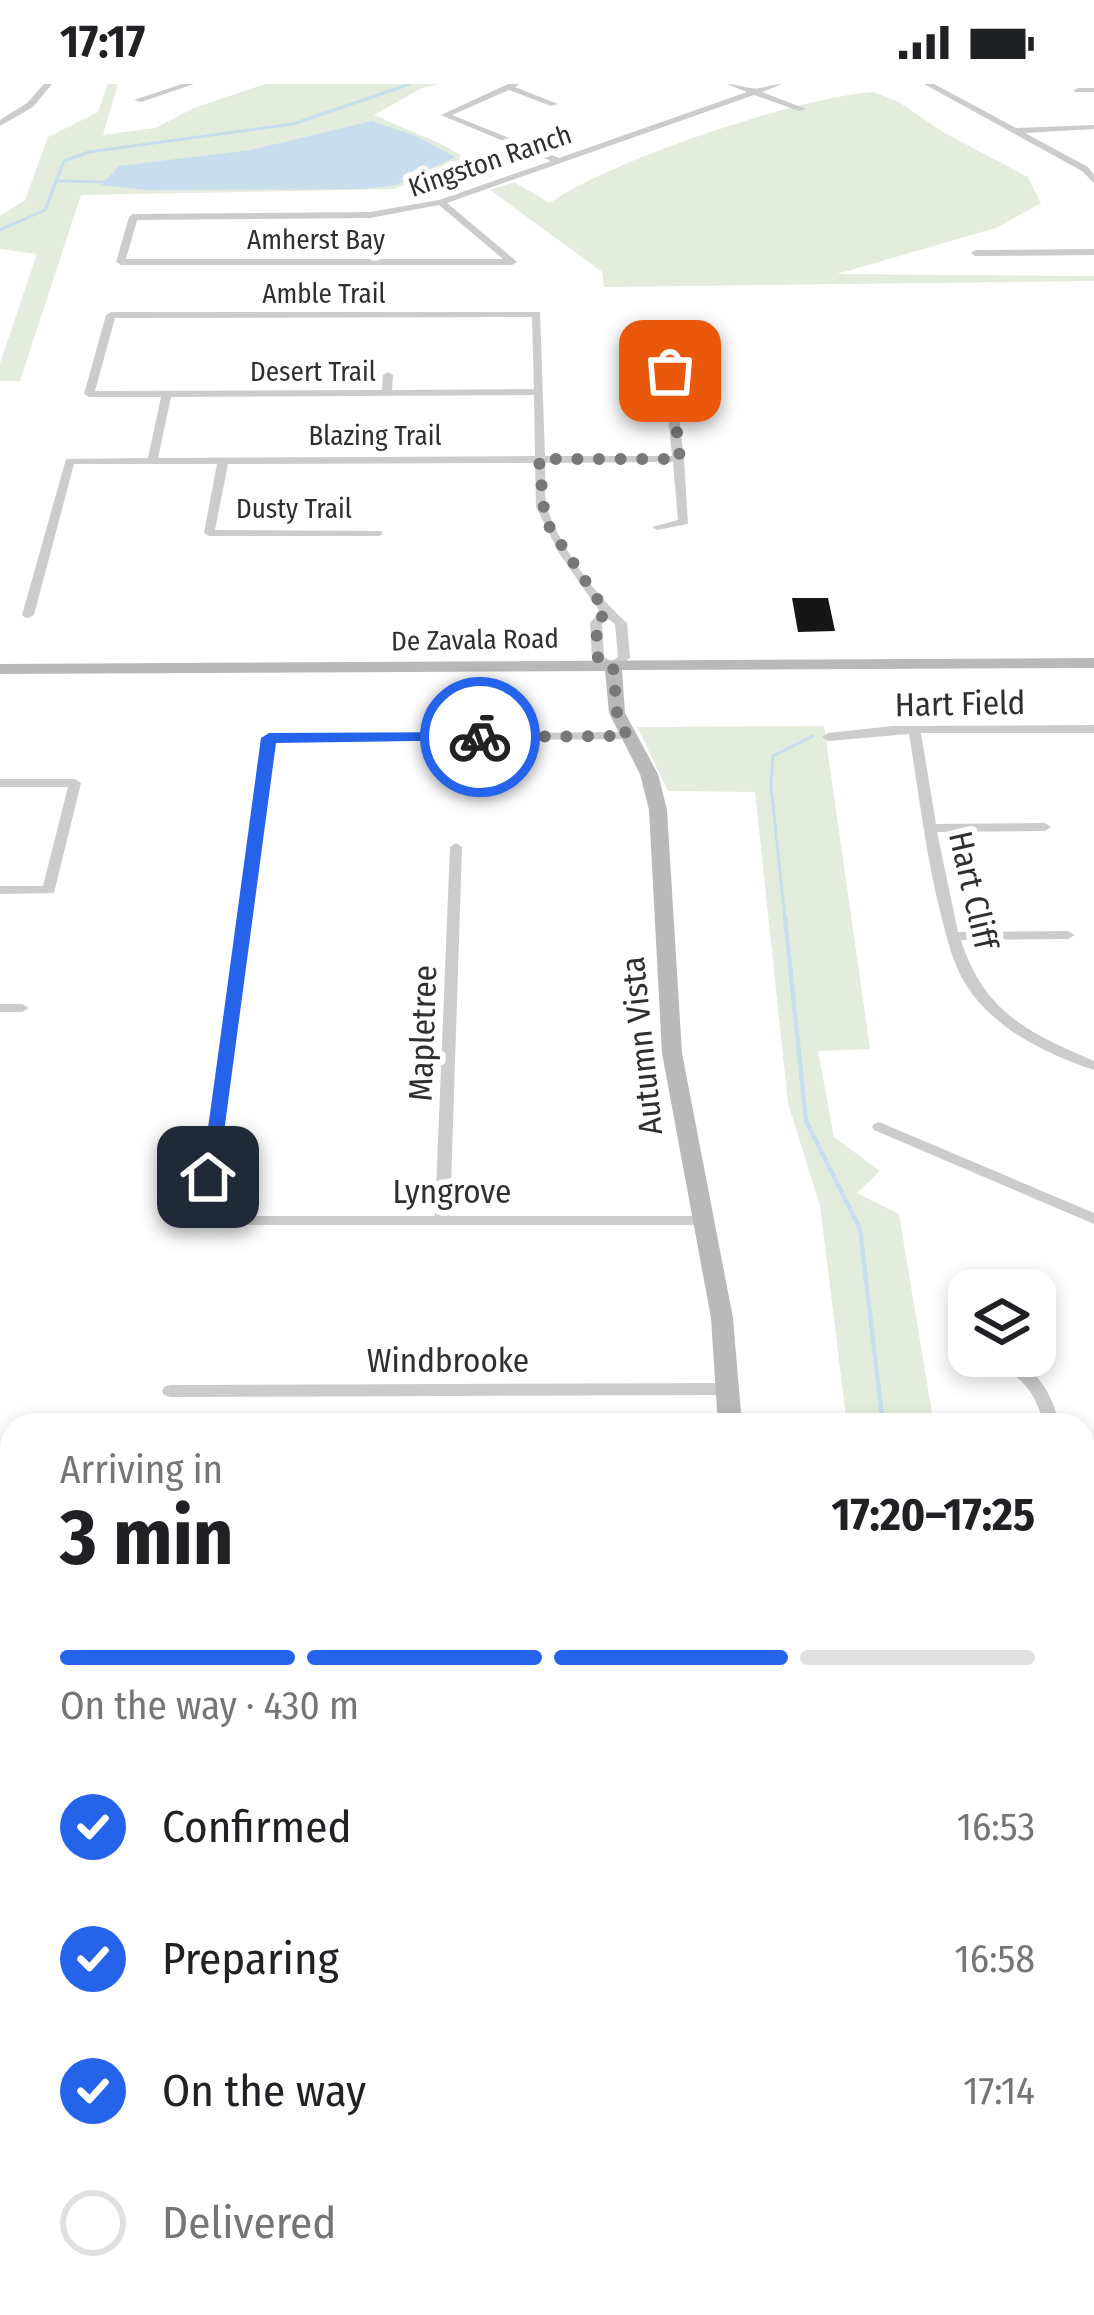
<!DOCTYPE html>
<meta charset="utf-8">
<style>
body{margin:0;font-family:"Fira Sans Condensed",sans-serif;background:#f6f6f6;color:#202124;height:100vh;display:flex;flex-direction:column;font-size:45px;white-space:nowrap}
*{box-sizing:border-box;margin:0}
p{font-size:39px;color:#757577}
.icon{flex:none;width:66px;height:66px;fill:none;stroke:currentColor;stroke-width:2;stroke-linecap:round;stroke-linejoin:round}
.map{position:relative;flex:1;overflow:hidden}
.drawer{position:absolute;left:0px;top:1329px;width:1095px;height:903px;display:flex;flex-direction:column;background:#fff;border-radius:36px 36px 0 0;box-shadow:0 6px 18px #0003}
.drawer>*{flex:none}
.buttons{position:absolute;left:948px;top:1185px;display:grid;gap:24px}
.buttons a{display:grid;place-items:center;width:108px;height:108px;border-radius:24px;background:#fff;box-shadow:0 6px 18px #0003;font-size:60px}
.pin{position:absolute;display:grid;place-items:center;width:102px;height:102px;color:#fff;margin:-51px;border-radius:24px;box-shadow:0 6px 18px #0006}
.courier{position:absolute;display:grid;place-items:center;width:120px;height:120px;margin:-60px;border:9px solid #2563eb;border-radius:50%;background:#fff;color:#222;box-shadow:0 3px 15px #0007}
.headline em{font-style:normal;font-weight:700}
.headline div{display:flex;flex-direction:column-reverse}
.headline{display:flex;align-items:center;justify-content:space-between;height:204px;padding:0 60px}
h1{font-size:78px;font-weight:700;line-height:90px}
.bar{display:grid;grid-template-columns:repeat(4,1fr);gap:18px 12px;align-content:center;height:144px;padding:0 60px}
.bar i{height:15px;border-radius:9px;background:#e0e0e0}
.bar .selected{background:#2563eb}
.bar p{grid-column:span 4}
ol{padding:0 60px;list-style:none}
li{display:flex;align-items:center;gap:36px;height:132px}
li p{margin-inline-start:auto}
li .icon{padding:12px;border-radius:50%;background:#2563eb;color:#fff;stroke-width:4}
li:last-child{color:#757577}
li i{width:66px;height:66px;border:6px solid #e0e0e0;border-radius:50%}
.status{display:flex;justify-content:space-between;align-items:center;height:84px;padding:0 60px;background:#fff;direction:ltr}
.status svg{height:33px;fill:currentColor}
.map>svg:first-child{display:block}
.green{fill:#e4eddd}
.water{fill:#c8dded}
.lines{fill:none;stroke-linecap:round;stroke-linejoin:round}
.stream-far2{stroke:#c8dded;stroke-width:3}
.stream-far1{stroke:#c8dded;stroke-width:4.5}
.stream{stroke:#c8dded;stroke-width:6}
.building{fill:#161616}
.street{fill:#ccc;fill-rule:evenodd}
.secondary{fill:#b9b9b9;fill-rule:evenodd}
.route{fill:#2563eb}
.done{stroke:#787878;stroke-width:12;stroke-dasharray:0 21.6}
.labels{text-anchor:middle;stroke-width:12;stroke-linejoin:round;paint-order:stroke}
.far-street-label{font-size:27px;fill:#2f2f2f;stroke:#fff}
.street-label{font-size:33px;fill:#2f2f2f;stroke:#fff}
</style>
<div class="status"><b>17:17</b><svg viewBox="0 0 49 12"><path d="M0 12V9h3v3zM5 12V6h3v6zM10 12V3h3v9zM15 12V0h3v12zM26 1h20v11H26zM47 4h2v5h-2z"/></svg></div>
<div class="map">
<svg width="1094" height="2231" viewBox="0 0 1094 2231">
<rect width="100%" height="100%" fill="#fff"/>
<g class="green">
<path d="M 108,0 L 118,0 L 103,51 L 155,44 L 194,24 L 265,0 L 439,0 L 422,4 L 374,31 L 439,59 L 496,91 L 485,95 L 459,80 L 394,105 L 81,111 L 20,297 L 0,297 L 0,279 L 37,170 L 0,165 L 0,132 L 25,116 L 48,53 L 98,28 Z"/>
<path d="M 873,8 L 899,18 L 943,48 L 1028,93 L 1041,119 L 996,144 L 837,190 L 1094,192 L 1094,197 L 604,203 L 602,188 L 490,106 L 514,98 L 550,119 C 610,76 800,13 873,8 Z"/>
<path d="M 824,642 L 870,965 L 818,967 L 834,1053 L 880,1087 L 857,1109 L 899,1130 L 934,1341 L 847,1341 L 820,1122 L 788,1019 L 755,708 L 668,707 L 637,643 Z"/>
</g>
<path class="water" d="M 372,37 L 416,52 L 455,73 L 396,101 L 362,105 L 146,106 L 101,101 L 119,82 L 251,66 Z"/>
<g class="lines">
<g class="stream-far2">
<path d="M 59,97 L 108,98"/>
<path d="M 0,146 L 45,126 L 64,77 L 89,68 L 293,40 L 410,0"/>
<path d="M 785,836 L 771,701 L 773,672 L 813,652"/>
</g>
<path class="stream-far1" d="M 785,833 L 806,1037 L 860,1145 L 883,1341"/>
<path class="stream" d="M 985,2220 L 986,2231"/>
</g>
<path class="building" d="M 792,514 L 828,514 L 835,547 L 798,548 Z"/>
<g class="lines">
<g class="street">
<path d="M 44,0 L 52,0 L 33,23 L 0,42 L 0,36 L 27,19 Z"/>
<path d="M 182,0 L 194,0 L 141,18 L 134,16 Z"/>
<path d="M 508,0 L 519,0 L 515,3 L 558,20 L 551,22 L 509,6 L 452,31 L 559,74 L 747,8 L 727,0 C 736,0 742,3 751,4 C 760,6 771,0 782,0 L 762,8 L 806,25 L 799,27 L 754,11 L 447,119 L 515,176 L 517,178 L 512,181 L 121,181 L 116,178 L 129,133 L 133,130 L 370,128 L 439,116 L 551,77 L 441,31 ZM 439,121 L 503,175 L 126,175 L 137,136 L 370,134 Z"/>
<path d="M 924,0 L 934,0 L 1016,44 L 1094,41 L 1094,45 L 1025,49 L 1088,83 L 1094,91 L 1094,99 L 1082,87 Z"/>
<path d="M 1078,4 L 1094,4 L 1094,8 L 1075,8 L 1074,6 Z"/>
<path d="M 1094,165 L 1094,171 L 975,172 L 971,169 L 975,166 Z"/>
<path d="M 111,228 L 540,228 L 545,372 L 672,372 L 660,246 L 634,241 L 639,238 L 668,242 L 684,375 L 688,440 L 657,446 L 652,443 L 678,436 L 673,378 L 545,379 C 546,394 543,413 548,427 C 564,469 595,510 627,539 L 630,574 L 613,585 L 592,575 L 590,539 L 600,528 L 559,469 L 536,423 L 535,379 L 228,380 L 215,446 L 382,447 L 382,451 L 378,452 L 209,452 L 204,449 L 217,380 L 74,380 L 34,531 L 28,534 L 24,533 L 22,531 L 66,375 L 148,374 L 161,313 L 89,313 L 84,310 L 106,231 ZM 532,233 L 534,305 L 392,306 L 393,291 L 388,288 L 383,291 L 382,306 L 95,307 L 115,234 ZM 534,311 L 535,372 L 158,374 L 171,313 ZM 607,534 L 615,540 L 618,573 L 612,577 L 604,573 L 602,540 Z"/>
<path d="M 1094,641 L 1094,649 L 921,649 L 936,740 L 1045,739 L 1051,743 L 1045,747 L 937,748 L 958,848 L 1068,847 L 1075,851 L 1068,855 L 961,856 C 984,928 1028,949 1094,977 L 1094,986 C 1047,971 993,944 966,901 C 953,880 947,855 941,831 C 926,772 919,710 909,650 L 828,657 L 822,653 L 828,649 L 893,642 Z"/>
<path d="M 627,648 L 633,652 L 631,655 L 275,658 L 210,1132 L 435,1132 L 450,763 L 456,759 L 462,763 L 450,1132 L 702,1132 L 707,1133 L 710,1137 L 707,1141 L 197,1141 L 194,1137 L 265,651 Z"/>
<path d="M 0,695 L 75,695 L 81,699 L 54,809 L 0,810 L 0,802 L 43,802 L 68,703 L 0,703 Z"/>
<path d="M 0,920 L 22,920 L 29,924 L 22,928 L 0,928 Z"/>
<path d="M 879,1038 L 1094,1129 L 1094,1140 L 874,1046 L 872,1043 L 874,1040 Z"/>
<path d="M 962,1262 L 969,1263 L 969,1272 L 975,1273 L 969,1275 L 956,1272 L 954,1268 L 956,1264 Z"/>
<path d="M 980,1272 C 1028,1272 1048,1296 1060,1341 L 1044,1341 C 1038,1317 1028,1298 1006,1286 C 996,1281 988,1278 980,1272 Z"/>
<path d="M 727,1299 L 733,1301 L 735,1305 L 733,1309 L 727,1311 L 170,1313 L 164,1311 L 162,1307 L 164,1303 L 170,1301 Z"/>
<rect x="1083" y="1469" width="11" height="14"/>
<path d="M 1083,1488 L 1089,1490 C 1094,1511 1094,1546 1089,1566 L 1083,1568 Z"/>
<rect x="0" y="1698" width="12" height="16"/>
<path d="M 1094,1698 L 1094,1727 L 1087,1725 C 1083,1717 1083,1708 1087,1700 Z"/>
</g>
<g class="secondary">
<path d="M 1094,574 L 1094,584 L 622,586 L 625,629 L 658,690 L 667,726 L 682,969 L 733,1234 L 742,1341 L 718,1341 L 711,1234 L 662,969 L 649,726 L 640,690 L 609,629 L 605,587 L 0,590 L 0,580 Z"/>
<path d="M 782,2220 L 812,2220 L 813,2231 L 783,2231 Z"/>
</g>
</g>
<path class="route" d="M 480,648 L 485,649 L 485,656 L 276,659 L 218,1093 L 215,1097 L 201,1097 L 261,654 L 269,649 Z"/>
<g class="lines">
<path class="done" d="M 480,653 L 627,652 L 617,629 L 613,582 L 598,575 L 596,539 L 606,528 L 545,436 L 539,375 L 680,375 L 670,287"/>
</g>
<g class="labels">
<g class="far-street-label">
<text transform="translate(490 77) rotate(-19)" y="9">Kingston Ranch</text>
<text x="316" y="165">Amherst Bay</text>
<text x="324" y="219">Amble Trail</text>
<text x="313" y="297">Desert Trail</text>
<text x="375" y="361">Blazing Trail</text>
<text x="294" y="434">Dusty Trail</text>
<text transform="translate(475 556) rotate(-1)" y="9">De Zavala Road</text>
</g>
<g class="street-label">
<text transform="translate(960 619) rotate(-1)" y="12">Hart Field</text>
<text transform="translate(974 806) rotate(77)" y="12">Hart Cliff</text>
<text transform="translate(422 949) rotate(-88)" y="12">Mapletree</text>
<text transform="translate(641 962) rotate(-96)" y="12">Autumn Vista</text>
<text x="452" y="1119">Lyngrove</text>
<text x="448" y="1288">Windbrooke</text>
</g>
</g>
</svg>
<div class="buttons">
<a><svg class="icon" aria-label="layers" viewBox="0 0 24 24"><path d="M12 4l9 5-9 5-9-5zM3 14l9 5 9-5"/></svg></a>
</div>
<div class="pin" style="left:670px;top:287px;background:#ea580c"><svg class="icon" aria-label="bag" viewBox="0 0 24 24"><path d="M5 8h14l-1 12H6zM9 8a3 3 0 0 1 6 0"/></svg></div>
<div class="pin" style="left:208px;top:1093px;background:#1f2937"><svg class="icon" aria-label="home" viewBox="0 0 24 24"><path d="M3 11l9-7 9 7M6 9v11h12V9"/></svg></div>
<div class="courier" style="left:480px;top:653px"><svg class="icon" aria-label="bike" viewBox="0 0 24 24"><circle cx="6" cy="16" r="4"/><circle cx="18" cy="16" r="4"/><path d="M6 16l4-8h5l3 8M10 8l3 8H6M13 5h3"/></svg></div>
<section class="drawer">
<div class="headline"><div><h1>3 min</h1><p>Arriving in</p></div><em>17:20–17:25</em></div>
<div class="bar"><i class="selected"></i><i class="selected"></i><i class="selected"></i><i></i><p>On the way · 430 m</p></div>
<ol>
<li><svg class="icon" aria-label="check" viewBox="0 0 24 24"><path d="M5 12l5 5 9-10"/></svg>Confirmed<p>16:53</p></li>
<li><svg class="icon" aria-label="check" viewBox="0 0 24 24"><path d="M5 12l5 5 9-10"/></svg>Preparing<p>16:58</p></li>
<li><svg class="icon" aria-label="check" viewBox="0 0 24 24"><path d="M5 12l5 5 9-10"/></svg>On the way<p>17:14</p></li>
<li><i></i>Delivered</li>
</ol>
</section>
</div>
